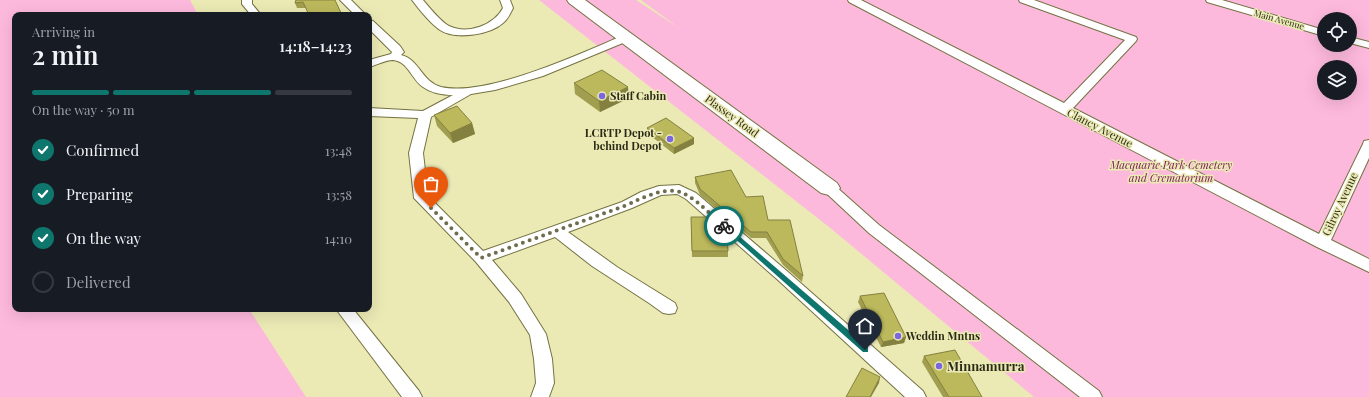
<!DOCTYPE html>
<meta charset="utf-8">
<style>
body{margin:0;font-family:"Playfair Display",serif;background:#20242c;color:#f1f3f6;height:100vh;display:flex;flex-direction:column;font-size:15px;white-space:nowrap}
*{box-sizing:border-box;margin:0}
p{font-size:13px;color:#9ea1a6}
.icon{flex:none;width:22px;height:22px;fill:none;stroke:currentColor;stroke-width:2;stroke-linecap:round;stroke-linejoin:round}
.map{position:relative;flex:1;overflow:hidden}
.sheet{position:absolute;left:12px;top:12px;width:360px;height:300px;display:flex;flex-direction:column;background:#171b24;border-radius:8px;box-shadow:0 4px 16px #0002}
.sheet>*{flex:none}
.controls{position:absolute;left:1317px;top:12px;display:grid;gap:8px}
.controls a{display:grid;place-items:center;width:40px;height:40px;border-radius:50%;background:#171b24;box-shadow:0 4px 16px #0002;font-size:20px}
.pin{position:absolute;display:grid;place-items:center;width:34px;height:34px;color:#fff;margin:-41px -17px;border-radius:50% 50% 50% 0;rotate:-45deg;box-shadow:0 0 4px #0007}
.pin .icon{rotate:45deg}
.courier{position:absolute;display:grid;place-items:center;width:40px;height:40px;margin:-20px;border:3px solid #0f766e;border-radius:50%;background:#fff;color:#222;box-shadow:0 1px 5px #0007}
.headline em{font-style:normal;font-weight:600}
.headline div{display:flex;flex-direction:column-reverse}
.headline{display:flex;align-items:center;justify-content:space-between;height:68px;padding:0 20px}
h1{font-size:26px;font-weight:600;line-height:30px}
.bar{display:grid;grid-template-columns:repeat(4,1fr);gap:6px 4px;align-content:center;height:48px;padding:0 20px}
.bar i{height:5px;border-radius:3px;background:#363941}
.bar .current{background:#0f766e}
.bar p{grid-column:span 4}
ol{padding:0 20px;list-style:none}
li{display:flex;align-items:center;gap:12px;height:44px}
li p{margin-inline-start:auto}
li .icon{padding:4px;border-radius:50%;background:#0f766e;color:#fff;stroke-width:4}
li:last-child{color:#9ea1a6}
li i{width:22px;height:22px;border:2px solid #363941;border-radius:50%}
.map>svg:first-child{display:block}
.green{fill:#fdb9dc;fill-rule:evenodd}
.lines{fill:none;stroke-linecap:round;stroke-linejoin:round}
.lane-casing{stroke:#747242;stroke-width:2}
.street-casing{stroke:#747242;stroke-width:2}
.lane{fill:#fff;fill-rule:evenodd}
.street{fill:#fff;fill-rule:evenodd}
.wall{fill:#a29e4f}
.shaded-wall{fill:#848140}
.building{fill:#bcb85c;stroke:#848140}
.route{fill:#0f766e}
.done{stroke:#6e6d4e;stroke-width:4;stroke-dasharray:0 7.2}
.poi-dot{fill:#7966e1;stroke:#ebeab5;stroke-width:1.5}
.labels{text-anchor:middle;stroke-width:3;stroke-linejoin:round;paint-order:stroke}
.far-street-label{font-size:9px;fill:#2b2a16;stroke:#ebeab5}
.poi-label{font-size:11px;font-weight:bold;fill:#2b2a16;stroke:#ebeab5;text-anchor:start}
.street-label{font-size:11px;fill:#2b2a16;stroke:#ebeab5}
.park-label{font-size:11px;font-style:italic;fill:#7a1957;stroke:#ebeab5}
.near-poi-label{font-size:13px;font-weight:bold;fill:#2b2a16;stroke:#ebeab5;text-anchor:start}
</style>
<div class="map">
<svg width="1369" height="397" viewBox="0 0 1369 397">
<rect width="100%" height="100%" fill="#ebeab5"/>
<g class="green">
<path d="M 0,0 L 190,0 L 198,15 L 15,15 L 15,309 L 249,309 L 306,397 L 0,397 Z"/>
<path d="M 539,0 L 636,0 L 679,28 L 641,0 L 1369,0 L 1369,397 L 1034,397 L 829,227 ZM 1324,19 L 1350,19 L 1350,45 L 1324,45 ZM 1324,67 L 1350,67 L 1350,93 L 1324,93 Z"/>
</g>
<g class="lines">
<g class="lane-casing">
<g id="lane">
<path d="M 242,0 L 252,0 L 252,4 L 261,15 L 251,15 L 242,4 Z"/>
<path d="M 340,0 L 351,0 L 366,15 L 355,15 Z"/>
<path d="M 412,0 L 423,0 C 429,7 441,22 449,26 C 468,35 494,25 503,8 L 500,0 L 510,0 L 513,8 C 510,14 508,19 503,23 C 490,35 455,40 440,30 C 431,24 418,8 412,0 Z"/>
<path d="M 848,0 L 861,0 L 1064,103 L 1125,40 L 1020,2 L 1019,0 L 1034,0 L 1136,37 L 1137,39 L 1136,41 L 1073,108 L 1319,234 L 1363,144 L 1364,141 L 1369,140 L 1369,158 L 1331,240 L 1369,259 L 1369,272 L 1317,247 L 849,2 Z"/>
<path d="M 1206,0 L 1222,0 L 1324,30 L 1324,36 L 1207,2 Z"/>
<path d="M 369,20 L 373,21 L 400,46 L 404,52 L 401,55 C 419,59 422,82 441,87 C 487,97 579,54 622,36 L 630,36 L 631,38 L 630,40 L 543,76 L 495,90 L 471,94 L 431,117 L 423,153 L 428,196 L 483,251 L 622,202 L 641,192 L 659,186 L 679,185 L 696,193 L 788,272 L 923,391 L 926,397 L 905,397 L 778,280 L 686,199 L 677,194 L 661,195 L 632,208 L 568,232 L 617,267 L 675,303 L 677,308 L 675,313 L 669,314 L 663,313 L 649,303 L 592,266 L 555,237 L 492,260 L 521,294 L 546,334 L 552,359 L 554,383 L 549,397 L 531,397 L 536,383 L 534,359 L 530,335 L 509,302 L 476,262 L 414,198 L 409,153 L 418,118 L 369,116 L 369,108 L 423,111 L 453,95 C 443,95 431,93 423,87 C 412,80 408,61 393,60 C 385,60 377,65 369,67 L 369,60 L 391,54 L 392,52 L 369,29 Z"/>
<path d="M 1350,37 L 1369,42 L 1369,48 L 1350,43 Z"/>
<path d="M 829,183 L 834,185 L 879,225 L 1099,391 L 1102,397 L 1080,397 L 869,233 L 824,191 L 822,188 L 824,185 Z"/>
<path d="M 336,309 L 353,309 L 419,391 L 422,397 L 402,397 Z"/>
</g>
</g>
<g class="street-casing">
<path id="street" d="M 567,0 L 585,0 L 837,183 L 840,188 L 837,193 L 829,195 L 821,193 L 569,3 Z"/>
</g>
<use href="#lane" class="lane"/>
<use href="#street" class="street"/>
</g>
<g class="wall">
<path d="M 296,0 L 342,15 L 305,8 L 297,8 L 295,3 Z"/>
<path d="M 574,83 L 629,98 L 600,112 L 575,94 Z"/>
<path d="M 434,115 L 472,123 L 475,134 L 453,143 L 437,126 Z"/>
<path d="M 647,128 L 694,144 L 674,154 L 647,133 Z"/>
<path d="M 695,177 L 746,197 L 768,220 L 803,276 L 802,282 L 783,265 L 766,238 L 751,238 L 700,195 L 695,183 Z"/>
<path d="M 691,217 L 730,233 L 729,239 L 728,239 L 728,257 L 692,257 Z"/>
<path d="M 860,296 L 906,337 L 904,343 L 881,347 L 858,302 Z"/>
<path d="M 924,356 L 982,397 L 943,397 L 922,362 Z"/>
</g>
<g class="shaded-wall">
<path d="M 628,87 L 629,98 L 600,112 L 599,101 Z"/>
<path d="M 472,123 L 475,134 L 453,143 L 450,133 Z"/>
<path d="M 694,138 L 694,144 L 674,154 L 674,148 Z"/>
<path d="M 906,337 L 904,343 L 881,347 L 883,342 Z"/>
<path d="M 880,377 L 879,383 L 871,397 L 870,397 Z"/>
</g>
<g class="building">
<path d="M 296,0 L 335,0 L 342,15 L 309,15 L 303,2 L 295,3 Z"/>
<path d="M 602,70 L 628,87 L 599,101 L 574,83 Z"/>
<path d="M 457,106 L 472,123 L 450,133 L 434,115 Z"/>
<path d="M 666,118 L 694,138 L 674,148 L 647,128 Z"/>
<path d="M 731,170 L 746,197 L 763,196 L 768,220 L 790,220 L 803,276 L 783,259 L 767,232 L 751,232 L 700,189 L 695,177 Z"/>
<path d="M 691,217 L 711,217 L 730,233 L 727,233 L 728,251 L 692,251 Z"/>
<path d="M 884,293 L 906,337 L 883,342 L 860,296 Z"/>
<path d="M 955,350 L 982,397 L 949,397 L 924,356 Z"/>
<path d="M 862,368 L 880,377 L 870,397 L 846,397 Z"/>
</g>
<path class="route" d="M 724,223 L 868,347 L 868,352 L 863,352 L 722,227 L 721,226 Z"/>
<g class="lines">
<path class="done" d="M 431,208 L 481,258 L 627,205 C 681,179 683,190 724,226"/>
</g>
<g class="poi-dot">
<circle cx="602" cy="96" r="4"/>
<circle cx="670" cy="139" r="4"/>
<circle cx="898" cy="336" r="4"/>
<circle cx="939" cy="366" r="4"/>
</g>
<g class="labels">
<g class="far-street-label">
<text transform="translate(1279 20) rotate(16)" y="3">Main Avenue</text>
</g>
<g class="poi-label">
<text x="610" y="100">Staff Cabin</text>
<text x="662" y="137" text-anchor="end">LCRTP Depot -<tspan x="662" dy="13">behind Depot</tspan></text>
<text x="906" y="340">Weddin Mntns</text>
</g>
<g class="street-label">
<text transform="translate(732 116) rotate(36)" y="4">Plassey Road</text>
<text transform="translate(1100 128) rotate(27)" y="4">Clancy Avenue</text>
<text transform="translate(1340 204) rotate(-65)" y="4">Gilroy Avenue</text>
</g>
<g class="park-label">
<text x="1171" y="169">Macquarie Park Cemetery<tspan x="1171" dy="13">and Crematorium</tspan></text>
</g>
<g class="near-poi-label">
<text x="947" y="371">Minnamurra</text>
</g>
</g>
</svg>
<div class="controls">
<a><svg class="icon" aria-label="locate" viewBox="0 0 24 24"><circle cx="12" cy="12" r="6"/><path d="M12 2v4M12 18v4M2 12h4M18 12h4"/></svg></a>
<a><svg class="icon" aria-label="layers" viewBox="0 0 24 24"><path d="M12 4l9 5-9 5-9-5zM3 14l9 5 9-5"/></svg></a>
</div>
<div class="pin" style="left:431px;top:208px;background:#ea580c"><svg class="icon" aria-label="bag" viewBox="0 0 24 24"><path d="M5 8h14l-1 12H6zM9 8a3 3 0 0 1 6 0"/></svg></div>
<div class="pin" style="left:865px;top:350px;background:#1f2937"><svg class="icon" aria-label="home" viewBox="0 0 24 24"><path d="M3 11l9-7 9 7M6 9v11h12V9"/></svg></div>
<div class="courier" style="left:724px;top:226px"><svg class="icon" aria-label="bike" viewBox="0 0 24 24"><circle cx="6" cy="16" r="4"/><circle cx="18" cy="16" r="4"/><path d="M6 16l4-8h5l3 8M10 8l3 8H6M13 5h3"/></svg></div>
<section class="sheet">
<div class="headline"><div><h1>2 min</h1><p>Arriving in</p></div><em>14:18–14:23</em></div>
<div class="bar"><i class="current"></i><i class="current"></i><i class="current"></i><i></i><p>On the way · 50 m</p></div>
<ol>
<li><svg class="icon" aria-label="check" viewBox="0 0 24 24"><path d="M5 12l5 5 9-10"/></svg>Confirmed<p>13:48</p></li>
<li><svg class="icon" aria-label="check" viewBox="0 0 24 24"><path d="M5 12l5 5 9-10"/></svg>Preparing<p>13:58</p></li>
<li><svg class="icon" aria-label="check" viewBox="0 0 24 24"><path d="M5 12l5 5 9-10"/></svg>On the way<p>14:10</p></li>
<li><i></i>Delivered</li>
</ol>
</section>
</div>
